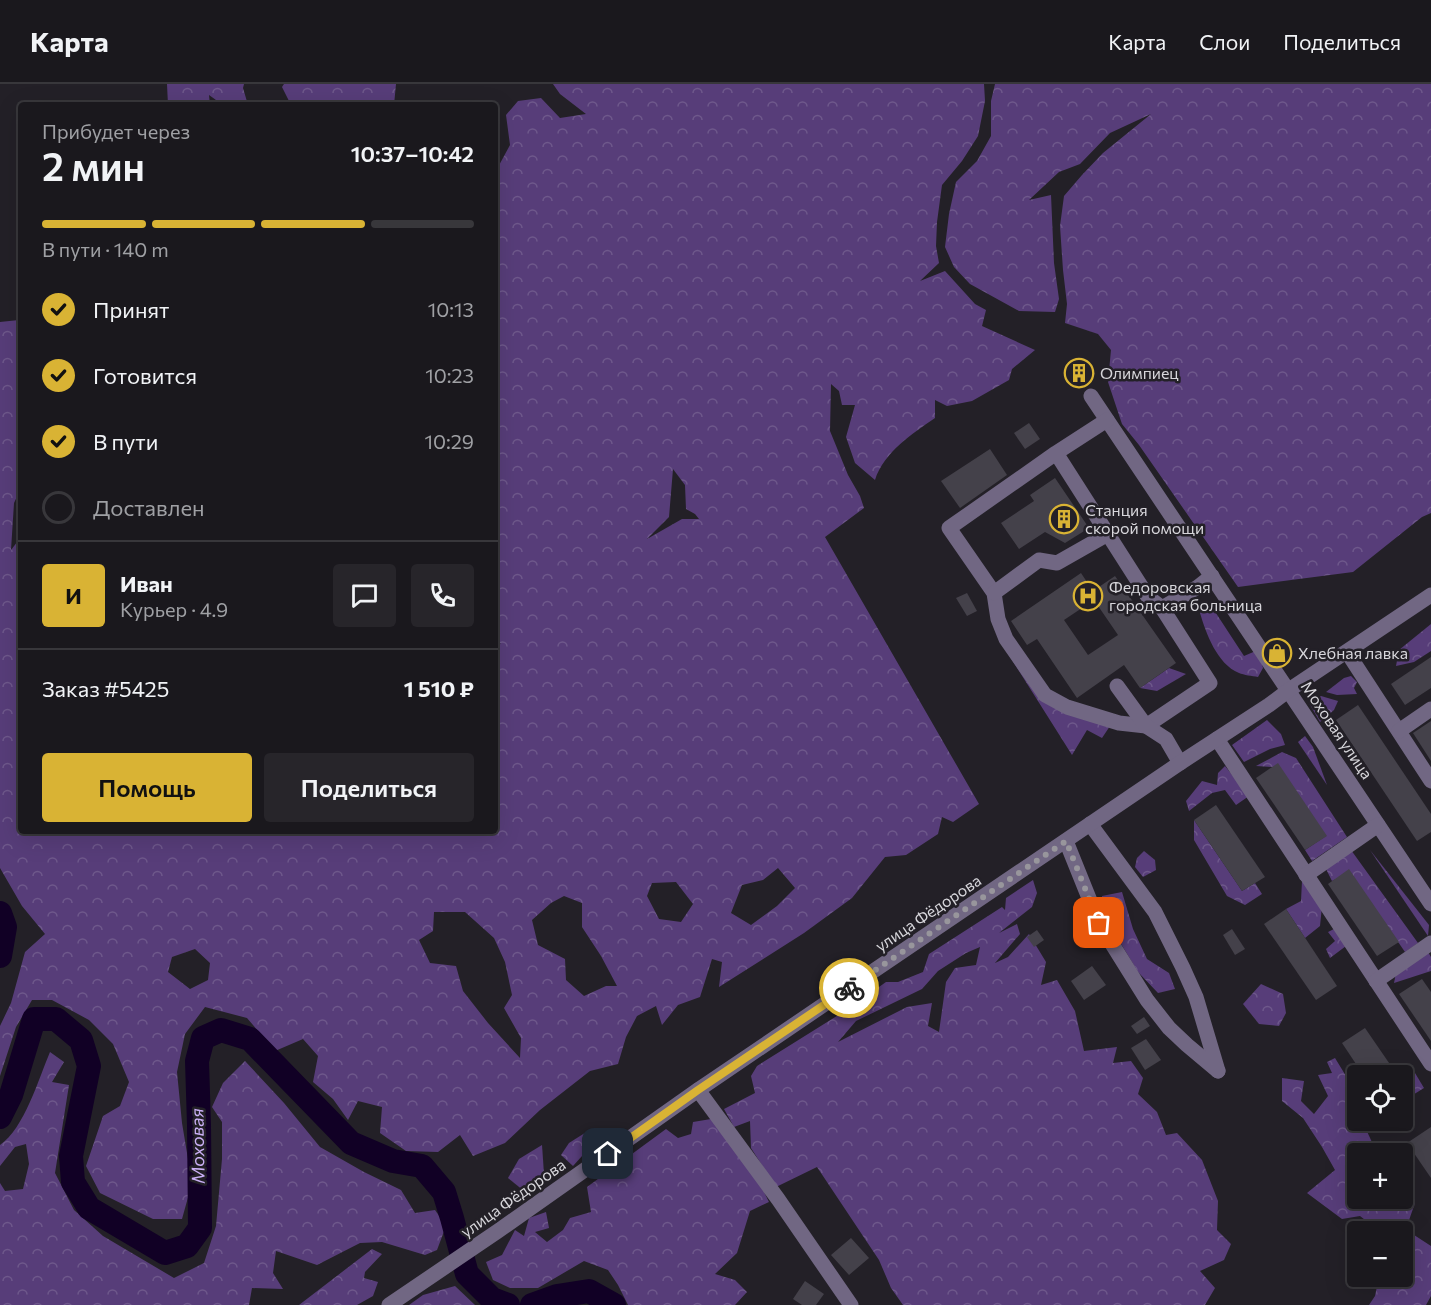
<!DOCTYPE html>
<html lang="ru">
<meta charset="utf-8">
<style>
body{margin:0;font-family:Commissioner,sans-serif;background:#27252a;color:#f1f3f6;height:100vh;display:flex;flex-direction:column;font-size:22px;white-space:nowrap}
*{box-sizing:border-box;margin:0}
p{font-size:20px;color:#9fa0a4}
.icon{flex:none;width:33px;height:33px;fill:none;stroke:currentColor;stroke-width:2;stroke-linecap:round;stroke-linejoin:round}
.map{position:relative;flex:1;overflow:hidden}
.details{position:absolute;left:18px;top:18px;width:480px;height:732px;display:flex;flex-direction:column;background:#1a181d;border-radius:6px;box-shadow:0 6px 24px #0002,0 0 0 2px #38373b}
.details>*{flex:none}
.fabs{position:absolute;left:1347px;top:981px;display:grid;gap:12px}
.fabs a{display:grid;place-items:center;width:66px;height:66px;border-radius:6px;background:#1a181d;box-shadow:0 6px 24px #0002,0 0 0 2px #38373b;font-size:30px}
.pin{position:absolute;display:grid;place-items:center;width:51px;height:51px;color:#fff;margin:-26px;border-radius:12px;box-shadow:0 3px 9px #0006}
.courier{position:absolute;display:grid;place-items:center;width:60px;height:60px;margin:-30px;border:4px solid #d9b334;border-radius:50%;background:#fff;color:#222;box-shadow:0 2px 8px #0007}
.headline em{font-style:normal;font-weight:600}
.headline div{display:flex;flex-direction:column-reverse}
.headline{display:flex;align-items:center;justify-content:space-between;height:102px;padding:0 24px}
h1{font-size:39px;font-weight:600;line-height:45px}
.bar{display:grid;grid-template-columns:repeat(4,1fr);gap:9px 6px;align-content:center;height:72px;padding:0 24px}
.bar i{height:8px;border-radius:4px;background:#38373b}
.bar .active{background:#d9b334}
.bar p{grid-column:span 4}
.line{display:flex;align-items:center;gap:15px;padding:0 24px;border-top:2px solid #38373b}
.line div{flex:1}
.round{display:grid;place-items:center;flex:none;width:63px;height:63px;border-radius:6px;background:#27252a}
ol{padding:0 24px;list-style:none}
li{display:flex;align-items:center;gap:18px;height:66px}
li p{margin-inline-start:auto}
li .icon{padding:6px;border-radius:50%;background:#d9b334;color:#111;stroke-width:4}
li:last-child{color:#9fa0a4}
li i{width:33px;height:33px;border:3px solid #38373b;border-radius:50%}
.action{display:flex;gap:12px;margin-top:auto;padding:12px 24px}
.action a{flex:1;height:69px;border-radius:6px;background:#d9b334;color:#111;font-size:24px;font-weight:600;line-height:69px;text-align:center}
.action a+a{background:#27252a;color:#f1f3f6}
header{display:flex;align-items:center;gap:36px;box-sizing:border-box;height:84px;padding:0 30px;background:#1a181d;border-bottom:2px solid #38373b}
header strong{font-size:28px}
nav{display:flex;gap:33px;margin-inline-start:auto;font-size:21px}
.map>svg:first-child{display:block}
.forest{fill:url(#forest-crowns);fill-rule:evenodd}
.lines{fill:none;stroke-linecap:round;stroke-linejoin:round}
.river{stroke:#110025;stroke-width:24}
.building{fill:#44414a;fill-rule:evenodd}
.minor{stroke:#716783;stroke-width:15}
.done{stroke:#98969c;stroke-width:6;stroke-dasharray:0 10.8}
.route{stroke:#d9b334;stroke-width:8}
.labels{text-anchor:middle;stroke-width:5;stroke-linejoin:round;paint-order:stroke}
.poi-label{font-size:16px;fill:#d7d6db;stroke:#232027;text-anchor:start}
.street-label{font-size:16px;fill:#d7d6db;stroke:#232027}
.water-label{font-size:18px;font-style:italic;fill:#caaff6;stroke:#232027}
</style>
<header>
<strong>Карта</strong>
<nav><a>Карта</a><a>Слои</a><a>Поделиться</a></nav>
</header>
<div class="map">
<svg width="1431" height="1221" viewBox="0 0 1431 1221">
<defs>
<pattern id="forest-crowns" width="20" height="18" patternUnits="userSpaceOnUse" patternTransform="scale(1.5)"><rect width="20" height="18" fill="#573d79"/><path d="M2 6a3 3 0 1 1 6 0M12 15a3 3 0 1 1 6 0" fill="none" stroke="#6e588b"/></pattern>
</defs>
<rect width="100%" height="100%" fill="#232027"/>
<g class="forest">
<path d="M 167,0 L 244,0 L 243,4 L 248,21 L 223,21 L 209,11 L 210,21 L 168,21 Z"/>
<path d="M 284,0 L 396,0 L 394,21 L 290,21 L 290,19 L 282,3 Z"/>
<path d="M 553,0 L 984,0 L 985,17 L 978,52 L 962,77 L 942,101 L 937,138 L 936,162 L 939,179 L 920,197 L 945,187 L 975,220 L 986,226 L 982,242 L 1035,266 L 1012,285 L 1009,296 L 972,317 L 947,322 L 935,316 L 935,334 C 912,350 884,368 875,396 L 855,379 L 846,353 L 855,321 L 842,321 L 839,307 L 831,300 L 830,347 L 848,391 L 860,412 L 864,424 L 825,453 L 979,720 L 953,738 L 942,733 L 938,750 L 906,771 L 885,773 L 852,814 L 804,849 L 719,903 L 722,878 L 712,875 L 700,913 L 678,921 L 662,941 L 656,922 L 637,932 L 626,953 L 618,980 L 590,987 L 540,1026 L 505,1059 L 473,1072 L 460,1051 L 438,1068 L 406,1067 L 380,1049 L 382,1023 L 358,1017 L 348,1036 L 333,1015 L 313,998 L 318,972 L 303,955 L 275,967 L 247,934 L 205,923 L 185,950 L 177,988 L 182,1039 L 192,1099 L 182,1135 L 153,1135 L 100,1109 L 86,1082 L 103,1032 L 120,1022 L 129,998 L 113,960 L 89,936 L 52,916 L 32,916 L 16,943 L 0,992 L 0,942 L 11,919 L 25,868 L 45,850 L 22,822 L 0,784 L 0,238 L 19,236 L 21,236 L 21,404 L 14,419 L 11,466 L 21,453 L 21,747 L 302,747 L 303,752 L 305,747 L 495,747 L 495,567 L 501,559 L 495,563 L 495,168 L 498,158 L 495,159 L 495,86 L 497,85 L 510,61 L 506,31 L 518,17 L 541,14 L 560,34 L 586,30 L 560,10 ZM 673,385 L 685,401 L 686,425 L 695,430 L 699,435 L 682,435 L 647,455 L 669,433 ZM 778,784 L 795,804 L 777,822 L 751,841 L 731,829 L 742,801 L 763,796 ZM 676,798 L 693,820 L 681,838 L 659,835 L 647,812 L 652,799 ZM 564,812 L 582,819 L 582,843 L 601,872 L 617,902 L 606,902 L 584,912 L 566,896 L 565,875 L 538,861 L 532,836 L 551,819 ZM 434,828 L 465,828 L 494,854 L 505,878 L 512,911 L 504,924 L 521,954 L 520,974 L 488,939 L 463,907 L 456,882 L 430,879 L 419,856 L 433,847 ZM 195,865 L 210,879 L 208,896 L 190,905 L 168,888 L 172,873 Z"/>
<path d="M 995,0 L 1431,0 L 1431,429 L 1422,433 L 1353,488 L 1238,503 L 1139,361 L 1122,340 L 1108,298 L 1111,266 L 1098,250 L 1065,239 L 1067,220 L 1063,186 L 1060,142 L 1064,112 L 1082,91 L 1103,69 L 1151,30 L 1110,49 L 1080,80 L 1059,88 L 1029,116 L 1051,111 L 1054,179 L 1059,215 L 1055,228 L 1019,227 L 970,200 L 954,183 L 945,163 L 949,130 L 956,98 L 977,77 L 991,52 L 991,17 Z"/>
<path d="M 1210,520 L 1244,572 L 1258,566 L 1263,584 L 1258,593 C 1252,592 1244,591 1239,589 C 1217,580 1206,549 1200,529 Z"/>
<path d="M 1431,540 L 1431,567 L 1414,578 L 1396,582 L 1399,566 Z"/>
<path d="M 1007,568 L 1051,617 L 1110,642 L 1102,654 L 1087,646 L 1072,671 Z"/>
<path d="M 1169,584 L 1186,590 L 1157,607 L 1140,604 Z"/>
<path d="M 1351,592 L 1357,598 L 1354,604 L 1357,610 L 1337,611 L 1326,608 L 1344,594 Z"/>
<path d="M 1321,612 L 1338,617 L 1334,626 L 1320,638 L 1309,619 Z"/>
<path d="M 1267,636 L 1281,650 L 1285,661 L 1270,665 L 1244,678 L 1232,661 Z"/>
<path d="M 1305,652 L 1313,663 L 1327,701 L 1298,658 Z"/>
<path d="M 1282,668 L 1296,674 L 1347,753 L 1312,777 L 1305,766 L 1326,752 L 1273,683 L 1256,682 Z"/>
<path d="M 1225,682 L 1249,712 L 1236,721 L 1225,706 L 1212,709 L 1189,727 L 1186,717 L 1202,697 L 1217,701 L 1218,689 Z"/>
<path d="M 1194,736 L 1242,807 L 1255,799 L 1262,810 L 1245,821 L 1227,812 L 1194,756 Z"/>
<path d="M 1351,766 L 1418,859 L 1405,868 L 1350,788 L 1332,797 L 1325,783 Z"/>
<path d="M 1370,766 L 1429,841 L 1428,852 Z"/>
<path d="M 1144,767 L 1155,776 L 1156,786 L 1143,793 L 1135,783 L 1137,774 Z"/>
<path d="M 1033,796 L 1037,809 L 1032,823 L 999,849 L 1017,840 L 1020,850 L 995,879 L 1008,873 L 1029,850 L 1046,878 L 1041,901 L 1057,896 L 1075,927 L 1084,967 L 1117,963 L 1113,979 L 1131,977 L 1143,994 L 1138,1010 L 1157,1028 L 1166,1051 L 1177,1049 L 1202,1076 L 1218,1117 L 1217,1146 L 1231,1160 L 1224,1176 L 1200,1187 L 1215,1204 L 1205,1221 L 903,1221 L 891,1204 L 879,1176 L 817,1083 L 776,1103 L 751,1064 L 750,1037 L 734,1043 L 724,1025 L 755,1009 L 751,992 L 757,982 L 848,925 L 886,898 L 898,898 L 923,888 L 929,870 L 1002,823 L 1005,826 L 1006,814 ZM 980,863 L 976,881 L 955,884 L 946,898 L 939,948 L 928,942 L 932,919 L 907,923 L 838,958 L 856,937 L 922,905 L 938,887 L 966,869 Z"/>
<path d="M 1302,797 L 1322,822 L 1320,842 L 1305,854 L 1286,825 L 1301,817 Z"/>
<path d="M 1122,808 L 1133,845 L 1147,875 L 1169,889 L 1175,905 L 1158,909 L 1138,888 L 1102,828 L 1102,812 Z"/>
<path d="M 1334,845 L 1346,862 L 1330,874 L 1326,865 L 1335,857 L 1328,848 Z"/>
<path d="M 1428,868 L 1431,873 L 1431,887 L 1394,899 L 1396,889 Z"/>
<path d="M 1261,900 L 1283,910 L 1286,929 L 1279,942 L 1259,940 L 1243,920 Z"/>
<path d="M 50,968 L 64,978 L 52,998 L 69,1001 L 55,1089 L 74,1126 L 103,1152 L 174,1194 L 204,1179 L 216,1142 L 222,1075 L 222,1038 L 212,1023 L 223,999 L 245,977 L 284,1019 L 320,1063 L 364,1088 L 401,1106 L 415,1129 L 435,1126 L 446,1142 L 437,1166 L 425,1171 L 382,1158 L 360,1159 L 317,1181 L 276,1167 L 273,1189 L 283,1205 L 252,1204 L 249,1221 L 0,1221 L 0,1099 L 5,1107 L 23,1105 L 29,1080 L 26,1060 L 15,1063 L 0,1082 L 0,1061 C 24,1045 39,994 50,968 Z"/>
<path d="M 1335,974 L 1357,1010 L 1358,1036 L 1366,1037 L 1364,1041 L 1377,1069 L 1358,1070 L 1358,1114 L 1402,1114 L 1403,1093 L 1408,1095 L 1415,1119 L 1408,1139 L 1373,1142 L 1360,1132 L 1342,1135 L 1307,1109 L 1335,1086 L 1322,1063 L 1303,1034 L 1282,1017 L 1282,994 L 1304,997 L 1301,1017 L 1314,1030 L 1328,1012 L 1318,991 L 1332,989 L 1327,978 Z"/>
<path d="M 1415,989 L 1424,1004 L 1403,1017 L 1403,993 Z"/>
<path d="M 711,1035 L 761,1102 L 769,1118 L 750,1127 L 737,1169 L 715,1190 L 735,1196 L 747,1208 L 735,1221 L 628,1221 L 618,1201 L 608,1186 L 584,1177 L 538,1204 L 510,1204 L 493,1196 L 486,1178 L 502,1171 L 515,1146 L 524,1152 L 529,1134 L 546,1128 L 549,1144 L 535,1148 L 547,1158 L 563,1146 L 570,1134 L 591,1128 L 587,1103 L 666,1045 L 678,1054 L 691,1050 L 693,1038 Z"/>
<path d="M 588,1047 L 592,1061 L 573,1082 L 561,1071 L 569,1059 Z"/>
<path d="M 542,1061 L 544,1090 L 524,1107 L 508,1094 L 519,1075 Z"/>
<path d="M 1403,1149 L 1411,1149 L 1431,1162 L 1431,1212 L 1426,1221 L 1369,1221 L 1375,1212 L 1379,1193 L 1402,1192 Z"/>
<path d="M 372,1165 L 382,1170 L 365,1188 L 364,1194 L 378,1198 L 373,1212 L 357,1221 L 299,1221 Z"/>
<path d="M 455,1202 L 475,1221 L 409,1221 L 423,1211 Z"/>
</g>
<g class="lines">
<g class="river">
<path d="M 0,829 L 5,843 L 0,872"/>
<path d="M 0,1033 L 11,1011 L 34,935 L 56,935 L 81,956 L 89,982 L 71,1072 L 73,1098 L 89,1124 L 165,1169 L 187,1162 L 200,1144 L 199,1041 L 197,977 L 203,954 L 221,946 L 250,955 L 351,1059 L 393,1077 L 422,1082 L 444,1108 L 452,1134 L 467,1190 L 492,1215 L 508,1221"/>
<path d="M 532,1221 L 557,1212 L 589,1207 L 614,1221"/>
</g>
</g>
<g class="building">
<path d="M 1084,274 L 1095,290 L 1075,304 L 1064,288 Z"/>
<path d="M 1029,339 L 1040,355 L 1025,365 L 1014,349 Z"/>
<path d="M 990,365 L 1007,391 L 960,424 L 941,397 Z"/>
<path d="M 1055,394 L 1089,444 L 1065,459 L 1045,448 L 1019,465 L 1001,439 L 1034,417 L 1030,411 Z"/>
<path d="M 1081,489 L 1093,507 L 1115,492 L 1176,579 L 1140,604 L 1124,581 L 1077,614 L 1037,555 L 1027,561 L 1011,537 ZM 1094,516 L 1118,551 L 1088,571 L 1064,536 Z"/>
<path d="M 967,509 L 977,527 L 967,532 L 956,514 Z"/>
<path d="M 1431,573 L 1431,604 L 1405,621 L 1391,600 Z"/>
<path d="M 1358,621 L 1431,730 L 1431,748 L 1417,757 L 1336,636 Z"/>
<path d="M 1431,637 L 1431,677 L 1413,649 Z"/>
<path d="M 1278,679 L 1327,752 L 1305,766 L 1256,694 Z"/>
<path d="M 1216,721 L 1265,793 L 1242,807 L 1194,736 Z"/>
<path d="M 1349,785 L 1399,858 L 1377,872 L 1328,800 Z"/>
<path d="M 1286,825 L 1337,902 L 1316,916 L 1264,840 Z"/>
<path d="M 1232,845 L 1245,865 L 1235,871 L 1223,851 Z"/>
<path d="M 1037,846 L 1044,856 L 1034,863 L 1027,853 Z"/>
<path d="M 1092,882 L 1106,901 L 1084,916 L 1071,897 Z"/>
<path d="M 1422,895 L 1431,908 L 1431,957 L 1399,910 Z"/>
<path d="M 1144,933 L 1150,942 L 1137,950 L 1131,942 Z"/>
<path d="M 1365,944 L 1398,992 L 1364,992 L 1342,959 Z"/>
<path d="M 1146,955 L 1161,976 L 1145,986 L 1131,964 Z"/>
<path d="M 1431,1043 L 1431,1094 L 1407,1059 Z"/>
<path d="M 851,1154 L 869,1174 L 849,1191 L 831,1171 Z"/>
<path d="M 805,1197 L 824,1210 L 816,1221 L 802,1221 L 793,1215 Z"/>
</g>
<g class="lines">
<g class="minor">
<path d="M 1091,312 L 1431,820"/>
<path d="M 1056,369 L 1148,513 L 1162,524 L 1210,599 L 1146,642 L 1119,639 L 1067,623 L 1045,611 L 1006,555 L 998,535 L 994,509 L 949,444 L 1056,369 L 1107,336"/>
<path d="M 994,509 L 1039,476 L 1057,479 L 1108,450"/>
<path d="M 1162,524 L 1198,503 L 1212,492"/>
<path d="M 1347,568 L 1431,697"/>
<path d="M 1117,602 L 1146,642 L 1166,655 L 1180,679"/>
<path d="M 1399,647 L 1431,625"/>
<path d="M 1217,655 L 1431,980"/>
<path d="M 1090,740 L 1155,828 L 1183,884 L 1196,913 L 1218,987"/>
<path d="M 1066,757 L 1099,839 L 1147,916 L 1169,944 L 1187,961 L 1218,987"/>
<path d="M 1306,791 L 1378,741"/>
<path d="M 1376,897 L 1431,859"/>
<path d="M 698,1006 L 778,1115 L 851,1221"/>
<path d="M 389,1221 L 498,1147 L 698,1006 L 1180,679 L 1269,621 L 1289,606 L 1431,511"/>
</g>
</g>
<g class="lines">
<path class="done" d="M 849,904 L 1066,757 L 1099,839"/>
<path class="route" d="M 608,1070 L 698,1006 L 849,904"/>
</g>
<defs>
<g id="building-ring" transform="scale(1.5)"><circle r="9.5" fill="#232027" stroke="#d9b334" stroke-width="1.5"/><path d="M-4-6H4V6H1V3H-1V6H-4ZM-2.5-4.3h1.7v1.8h-1.7ZM.8-4.3h1.7v1.8H.8ZM-2.5-1h1.7V.8h-1.7ZM.8-1h1.7V.8H.8Z" fill="#d9b334"/></g>
<g id="hospital-ring" transform="scale(1.5)"><circle r="9.5" fill="#232027" stroke="#d9b334" stroke-width="1.5"/><path d="M-5-5h3v3.5h4V-5h3V5h-3V1.5h-4V5h-3Z" fill="#d9b334"/></g>
<g id="shop-ring" transform="scale(1.5)"><circle r="9.5" fill="#232027" stroke="#d9b334" stroke-width="1.5"/><path d="M-5-2.5h2.3a2.7 3.5 0 0 1 5.4 0H5L5.5 6h-11ZM-1.5-2.5h3a1.5 2.3 0 0 0-3 0Z" fill="#d9b334"/></g>
</defs>
<g fill-rule="evenodd">
<use href="#building-ring" x="1079" y="289"/>
<use href="#building-ring" x="1064" y="435"/>
<use href="#hospital-ring" x="1088" y="512"/>
<use href="#shop-ring" x="1277" y="569"/>
</g>
<g class="labels">
<g class="poi-label">
<text x="1100" y="295">Олимпиец</text>
<text x="1085" y="432">Станция<tspan x="1085" dy="18">скорой помощи</tspan></text>
<text x="1109" y="509">Федоровская<tspan x="1109" dy="18">городская больница</tspan></text>
<text x="1298" y="575">Хлебная лавка</text>
</g>
<g class="street-label">
<text transform="translate(1337 646) rotate(56)" y="6">Моховая улица</text>
<text transform="translate(928 829) rotate(-34)" y="6">улица Фёдорова</text>
<text transform="translate(513 1114) rotate(-35)" y="6">улица Фёдорова</text>
</g>
<g class="water-label">
<text transform="translate(198 1062) rotate(-91)" y="6">Моховая</text>
</g>
</g>
</svg>
<div class="fabs">
<a><svg class="icon" aria-label="locate" viewBox="0 0 24 24"><circle cx="12" cy="12" r="6"/><path d="M12 2v4M12 18v4M2 12h4M18 12h4"/></svg></a>
<a>+</a>
<a>−</a>
</div>
<div class="pin" style="left:1099px;top:839px;background:#ea580c"><svg class="icon" aria-label="bag" viewBox="0 0 24 24"><path d="M5 8h14l-1 12H6zM9 8a3 3 0 0 1 6 0"/></svg></div>
<div class="pin" style="left:608px;top:1070px;background:#1f2937"><svg class="icon" aria-label="home" viewBox="0 0 24 24"><path d="M3 11l9-7 9 7M6 9v11h12V9"/></svg></div>
<div class="courier" style="left:849px;top:904px"><svg class="icon" aria-label="bike" viewBox="0 0 24 24"><circle cx="6" cy="16" r="4"/><circle cx="18" cy="16" r="4"/><path d="M6 16l4-8h5l3 8M10 8l3 8H6M13 5h3"/></svg></div>
<section class="details">
<div class="headline"><div><h1>2 мин</h1><p>Прибудет через</p></div><em>10:37–10:42</em></div>
<div class="bar"><i class="active"></i><i class="active"></i><i class="active"></i><i></i><p>В пути · 140 m</p></div>
<ol>
<li><svg class="icon" aria-label="check" viewBox="0 0 24 24"><path d="M5 12l5 5 9-10"/></svg>Принят<p>10:13</p></li>
<li><svg class="icon" aria-label="check" viewBox="0 0 24 24"><path d="M5 12l5 5 9-10"/></svg>Готовится<p>10:23</p></li>
<li><svg class="icon" aria-label="check" viewBox="0 0 24 24"><path d="M5 12l5 5 9-10"/></svg>В пути<p>10:29</p></li>
<li><i></i>Доставлен</li>
</ol>
<div class="line" style="height:108px"><b class="round" style="background:#d9b334;color:#111">И</b><div><b>Иван</b><p>Курьер · 4.9</p></div><a class="round"><svg class="icon" aria-label="chat" viewBox="0 0 24 24"><path d="M4 5h16v11H9l-5 4z"/></svg></a><a class="round"><svg class="icon" aria-label="phone" viewBox="0 0 24 24"><path d="M5 4h4l2 5-3 2q2 4 5 5l2-3 5 2v4C11 20 4 13 5 4z"/></svg></a></div>
<div class="line" style="height:78px"><div>Заказ #5425</div><b>1 510 ₽</b></div>
<div class="action"><a>Помощь</a><a>Поделиться</a></div>
</section>
</div>
